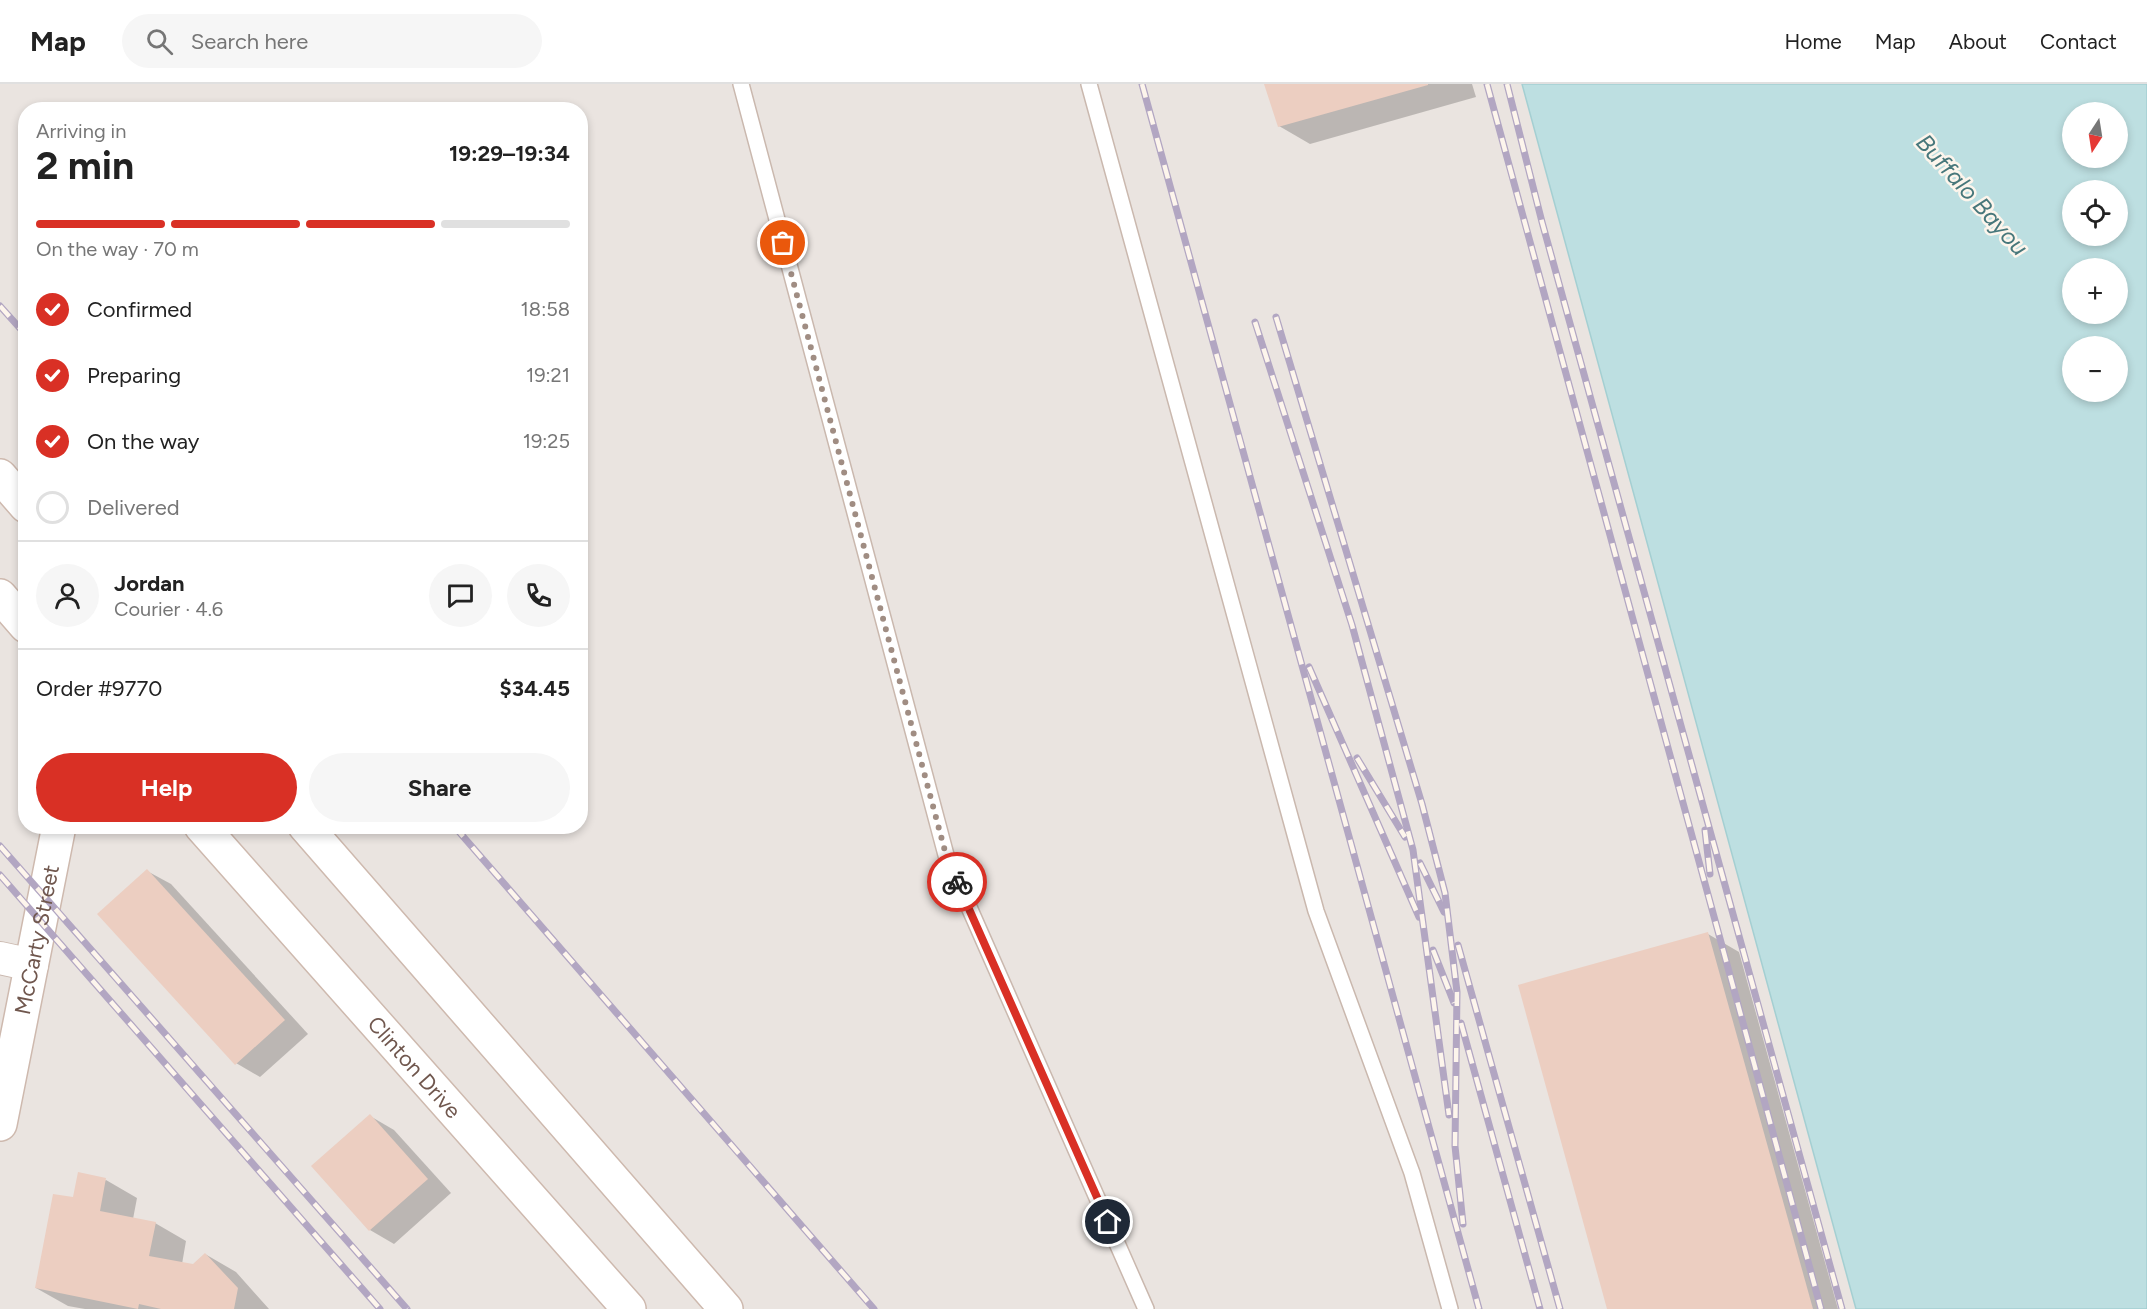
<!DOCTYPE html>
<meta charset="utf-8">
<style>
body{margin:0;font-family:Figtree,sans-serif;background:#f6f6f6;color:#222;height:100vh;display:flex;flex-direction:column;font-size:22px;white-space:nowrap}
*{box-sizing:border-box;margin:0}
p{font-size:20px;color:#767676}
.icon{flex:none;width:33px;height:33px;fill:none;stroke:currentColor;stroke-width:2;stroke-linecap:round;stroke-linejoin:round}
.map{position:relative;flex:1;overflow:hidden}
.sheet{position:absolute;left:18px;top:18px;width:570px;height:732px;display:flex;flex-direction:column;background:#fff;border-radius:24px;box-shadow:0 3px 9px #0003}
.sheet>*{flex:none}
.needle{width:39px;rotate:192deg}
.tools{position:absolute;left:2062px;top:18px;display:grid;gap:12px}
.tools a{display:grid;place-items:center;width:66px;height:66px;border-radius:50%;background:#fff;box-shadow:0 3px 9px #0003;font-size:30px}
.pin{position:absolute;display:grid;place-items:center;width:51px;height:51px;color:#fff;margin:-26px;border:3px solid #fff;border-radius:50%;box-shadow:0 2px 6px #0007}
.courier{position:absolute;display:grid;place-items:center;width:60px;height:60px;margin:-30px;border:4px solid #d93025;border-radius:50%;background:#fff;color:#222;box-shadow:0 2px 8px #0007}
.summary em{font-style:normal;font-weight:700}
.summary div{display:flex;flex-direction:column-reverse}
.summary{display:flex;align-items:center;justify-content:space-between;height:102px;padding:0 18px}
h1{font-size:39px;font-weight:700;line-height:45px}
.bar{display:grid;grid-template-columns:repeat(4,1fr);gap:9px 6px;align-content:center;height:72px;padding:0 18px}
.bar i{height:8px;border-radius:4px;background:#e0e0e0}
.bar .selected{background:#d93025}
.bar p{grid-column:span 4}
.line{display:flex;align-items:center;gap:15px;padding:0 18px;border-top:2px solid #e0e0e0}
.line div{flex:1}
.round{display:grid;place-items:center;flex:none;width:63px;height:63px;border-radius:32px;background:#f6f6f6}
ol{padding:0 18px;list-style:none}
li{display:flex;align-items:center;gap:18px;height:66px}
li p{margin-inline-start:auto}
li .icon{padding:6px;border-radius:50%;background:#d93025;color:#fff;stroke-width:4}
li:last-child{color:#767676}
li i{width:33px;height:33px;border:3px solid #e0e0e0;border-radius:50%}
.action{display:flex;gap:12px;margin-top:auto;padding:12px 18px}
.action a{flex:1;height:69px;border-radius:36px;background:#d93025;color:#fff;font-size:24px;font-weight:700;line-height:69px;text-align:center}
.action a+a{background:#f6f6f6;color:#222}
header{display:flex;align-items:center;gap:36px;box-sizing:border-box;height:84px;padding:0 30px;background:#fff;border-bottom:2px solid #e0e0e0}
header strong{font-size:28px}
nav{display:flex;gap:33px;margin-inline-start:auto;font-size:21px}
.search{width:420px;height:54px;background:#f6f6f6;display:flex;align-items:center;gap:15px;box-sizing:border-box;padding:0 21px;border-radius:33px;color:#767676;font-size:22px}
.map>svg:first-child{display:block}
.industrial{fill:#eae4e0;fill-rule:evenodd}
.water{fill:#bddfe1;stroke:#a4cfd2;stroke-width:1.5;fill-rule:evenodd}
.shadow{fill:#0003}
.building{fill:#eccec1}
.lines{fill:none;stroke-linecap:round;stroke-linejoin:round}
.service-casing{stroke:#cab8ae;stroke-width:18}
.minor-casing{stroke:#cab8ae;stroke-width:34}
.secondary-casing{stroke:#ceb9ae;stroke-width:36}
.service{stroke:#fff;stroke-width:15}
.minor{stroke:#fff;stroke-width:32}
.secondary{stroke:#fff;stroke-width:33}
.rail-casing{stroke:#b2a6c2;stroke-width:7}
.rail{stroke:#fdf5ec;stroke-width:4.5;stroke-dasharray:14;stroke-linecap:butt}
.done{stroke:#a08d83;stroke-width:6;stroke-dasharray:0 10.8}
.route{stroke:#d93025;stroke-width:8}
.labels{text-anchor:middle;stroke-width:5;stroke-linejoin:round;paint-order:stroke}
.street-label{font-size:22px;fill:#70574e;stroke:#fdf5ec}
.water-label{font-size:24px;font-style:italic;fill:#47777b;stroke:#fdf5ec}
</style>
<header>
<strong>Map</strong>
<div class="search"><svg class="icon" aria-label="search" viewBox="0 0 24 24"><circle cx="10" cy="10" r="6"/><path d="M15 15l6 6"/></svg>Search here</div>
<nav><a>Home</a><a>Map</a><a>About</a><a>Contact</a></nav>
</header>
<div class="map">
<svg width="2147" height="1225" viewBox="0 0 2147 1225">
<rect width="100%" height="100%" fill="#faf0e6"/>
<path class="industrial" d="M 0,0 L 1522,0 L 1856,1225 L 0,1225 ZM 26,26 L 580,26 L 580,742 L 26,742 Z"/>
<path class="water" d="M 1522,0 L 2147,0 L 2147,1225 L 1856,1225 ZM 2073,28 L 2118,28 L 2118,74 L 2073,74 ZM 2073,106 L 2118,106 L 2118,152 L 2073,152 ZM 2073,184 L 2118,184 L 2118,230 L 2073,230 ZM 2073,262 L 2118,262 L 2118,308 L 2073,308 Z"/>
<g class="shadow">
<path d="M 1266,0 L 1472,0 L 1476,13 L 1310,60 L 1279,42 Z"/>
<path d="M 147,787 L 171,800 L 308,950 L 260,993 L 236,979 Z"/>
<path d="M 1708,850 L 1739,868 L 1838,1225 L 1609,1225 Z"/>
<path d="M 370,1032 L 394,1046 L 451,1109 L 394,1160 L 370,1146 Z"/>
<path d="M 106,1096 L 137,1114 L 133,1135 L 155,1139 L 186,1157 L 182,1180 L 193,1182 L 205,1170 L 236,1188 L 269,1225 L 85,1225 L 68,1222 L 36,1204 L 74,1115 Z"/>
</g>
<g class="building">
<path d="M 1264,0 L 1428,0 L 1428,1 L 1278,43 Z"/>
<path d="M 147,785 L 285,936 L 235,981 L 97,830 Z"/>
<path d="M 1708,848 L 1813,1225 L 1607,1225 L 1518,901 Z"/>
<path d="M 370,1030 L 428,1095 L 369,1147 L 311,1082 Z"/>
<path d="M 78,1088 L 106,1094 L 100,1127 L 156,1138 L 149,1172 L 193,1180 L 205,1169 L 238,1204 L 234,1225 L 161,1225 L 139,1220 L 138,1225 L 35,1204 L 53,1110 L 73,1113 Z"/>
</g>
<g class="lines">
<g class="service-casing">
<g id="service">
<path d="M 741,0 L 946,771 L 1146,1225"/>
<path d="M 1089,0 L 1316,827 L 1412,1089 L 1450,1225"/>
</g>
</g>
<g class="minor-casing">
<path id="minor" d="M 0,874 L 32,881"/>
</g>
<g class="secondary-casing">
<g id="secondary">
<path d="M 0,392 L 26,422"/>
<path d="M 0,512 L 26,542"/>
<path id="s1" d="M 201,742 L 629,1225"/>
<path d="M 305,742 L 726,1225"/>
<path id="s2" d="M 0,1040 L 59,742"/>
</g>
</g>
<use href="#service" class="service"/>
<use href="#minor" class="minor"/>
<use href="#secondary" class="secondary"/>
<g class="rail-casing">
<g id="rail">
<path d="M 1142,0 L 1479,1225"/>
<path d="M 1487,0 L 1821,1225"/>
<path d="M 1507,0 L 1542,138 L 1842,1225"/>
<path d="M 0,222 L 26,251"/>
<path d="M 1276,233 L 1422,720 L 1445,809 L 1457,908 L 1455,1062 L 1463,1140"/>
<path d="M 1255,238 L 1352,541 L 1413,766 L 1449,1031"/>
<path d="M 1309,583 L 1419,833"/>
<path d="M 1357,674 L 1405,753"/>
<path d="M 454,742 L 874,1225"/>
<path d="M 1705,746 L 1710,790"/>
<path d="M 0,762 L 407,1225"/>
<path d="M 1420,779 L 1444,828"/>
<path d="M 0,791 L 380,1225"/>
<path d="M 1458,861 L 1560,1225"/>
<path d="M 1433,866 L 1454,919"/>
<path d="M 1461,939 L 1540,1225"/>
</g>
</g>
<use href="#rail" class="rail"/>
</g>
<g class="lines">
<path class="done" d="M 783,159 L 946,771 L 957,798"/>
<path class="route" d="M 957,798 L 1108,1138"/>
</g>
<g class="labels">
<g class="street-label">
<text dy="8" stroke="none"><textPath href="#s2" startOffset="188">McCarty Street</textPath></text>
<text dy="8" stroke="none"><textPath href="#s1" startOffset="322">Clinton Drive</textPath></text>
</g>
<g class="water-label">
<text transform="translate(1972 111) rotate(48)" y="8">Buffalo Bayou</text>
</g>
</g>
</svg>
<div class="tools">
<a><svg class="needle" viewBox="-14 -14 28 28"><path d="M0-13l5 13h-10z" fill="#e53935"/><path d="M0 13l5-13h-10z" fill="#767676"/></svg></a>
<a><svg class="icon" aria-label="locate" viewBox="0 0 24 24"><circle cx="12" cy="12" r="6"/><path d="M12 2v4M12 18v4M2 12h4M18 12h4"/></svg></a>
<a>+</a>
<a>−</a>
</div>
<div class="pin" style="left:783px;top:159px;background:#ea580c"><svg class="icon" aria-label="bag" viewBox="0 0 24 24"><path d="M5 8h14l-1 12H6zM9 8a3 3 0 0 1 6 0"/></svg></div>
<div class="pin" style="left:1108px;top:1138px;background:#1f2937"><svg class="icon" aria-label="home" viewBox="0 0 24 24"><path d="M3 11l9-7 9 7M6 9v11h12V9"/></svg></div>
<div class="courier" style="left:957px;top:798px"><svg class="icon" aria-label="bike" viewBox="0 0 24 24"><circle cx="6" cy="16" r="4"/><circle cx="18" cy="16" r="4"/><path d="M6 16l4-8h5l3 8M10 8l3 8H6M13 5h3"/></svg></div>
<section class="sheet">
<div class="summary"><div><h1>2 min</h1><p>Arriving in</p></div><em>19:29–19:34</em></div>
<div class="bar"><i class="selected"></i><i class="selected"></i><i class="selected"></i><i></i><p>On the way · 70 m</p></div>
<ol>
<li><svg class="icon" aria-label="check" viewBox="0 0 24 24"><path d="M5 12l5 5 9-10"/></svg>Confirmed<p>18:58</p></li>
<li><svg class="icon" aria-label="check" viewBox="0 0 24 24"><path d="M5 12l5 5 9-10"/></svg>Preparing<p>19:21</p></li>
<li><svg class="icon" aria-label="check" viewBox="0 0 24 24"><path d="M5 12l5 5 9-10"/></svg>On the way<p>19:25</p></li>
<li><i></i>Delivered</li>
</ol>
<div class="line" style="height:108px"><a class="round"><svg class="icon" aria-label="person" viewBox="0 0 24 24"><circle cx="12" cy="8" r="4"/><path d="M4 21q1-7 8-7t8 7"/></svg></a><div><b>Jordan</b><p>Courier · 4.6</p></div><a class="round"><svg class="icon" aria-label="chat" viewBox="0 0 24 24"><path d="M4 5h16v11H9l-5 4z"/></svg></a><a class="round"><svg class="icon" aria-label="phone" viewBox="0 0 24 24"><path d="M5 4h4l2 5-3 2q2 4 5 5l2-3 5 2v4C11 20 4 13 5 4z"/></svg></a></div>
<div class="line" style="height:78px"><div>Order #9770</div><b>$34.45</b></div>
<div class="action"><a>Help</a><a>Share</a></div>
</section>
</div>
